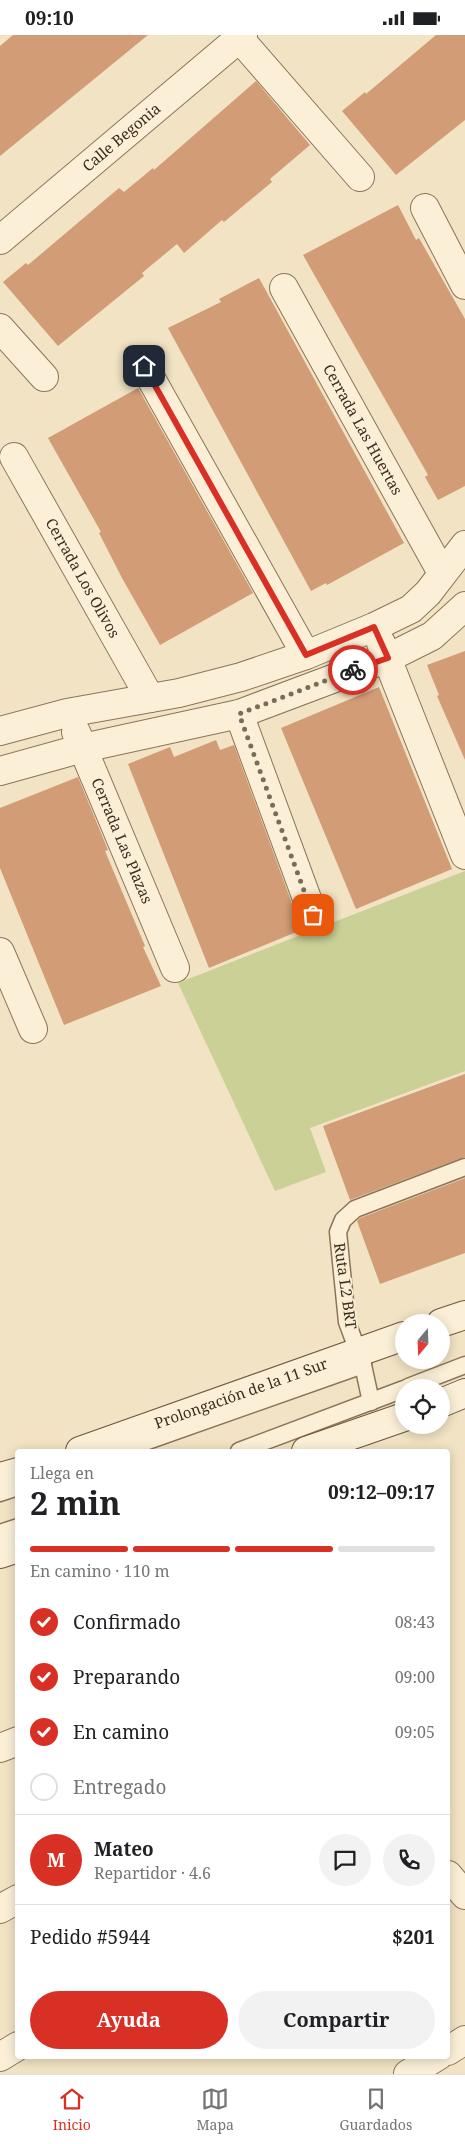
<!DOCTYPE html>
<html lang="es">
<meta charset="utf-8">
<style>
body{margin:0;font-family:"Noto Serif",serif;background:#f2f2f2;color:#202124;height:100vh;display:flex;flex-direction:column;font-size:19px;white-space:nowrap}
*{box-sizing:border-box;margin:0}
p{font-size:16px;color:#757577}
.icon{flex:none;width:28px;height:28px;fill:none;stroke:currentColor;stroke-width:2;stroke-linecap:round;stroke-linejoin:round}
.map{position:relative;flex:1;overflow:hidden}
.sheet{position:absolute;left:15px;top:1414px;width:435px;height:610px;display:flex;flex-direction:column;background:#fff;border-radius:5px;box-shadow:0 2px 12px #0003}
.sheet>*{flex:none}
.needle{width:32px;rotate:199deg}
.tools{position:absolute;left:395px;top:1279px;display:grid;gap:10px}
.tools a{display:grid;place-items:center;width:55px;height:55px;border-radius:50%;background:#fff;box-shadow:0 2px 12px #0003;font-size:25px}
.pin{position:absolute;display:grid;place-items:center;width:42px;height:42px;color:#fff;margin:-21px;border-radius:10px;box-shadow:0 2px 8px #0006}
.courier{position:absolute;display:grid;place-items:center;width:50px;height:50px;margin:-25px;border:4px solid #d93025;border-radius:50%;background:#fff;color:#222;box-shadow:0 1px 6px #0007}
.overview em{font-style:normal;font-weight:700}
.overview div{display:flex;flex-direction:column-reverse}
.overview{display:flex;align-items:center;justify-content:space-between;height:85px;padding:0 15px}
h1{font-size:32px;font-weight:700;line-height:38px}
.bar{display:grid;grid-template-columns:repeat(4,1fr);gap:8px 5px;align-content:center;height:60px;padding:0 15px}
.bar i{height:6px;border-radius:4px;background:#e0e0e0}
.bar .current{background:#d93025}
.bar p{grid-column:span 4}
.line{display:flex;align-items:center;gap:12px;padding:0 15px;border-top:1px solid #e0e0e0}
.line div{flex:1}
.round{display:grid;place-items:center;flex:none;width:52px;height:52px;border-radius:26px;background:#f2f2f2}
ol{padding:0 15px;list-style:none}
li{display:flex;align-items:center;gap:15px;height:55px}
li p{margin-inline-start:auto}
li .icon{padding:5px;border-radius:50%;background:#d93025;color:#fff;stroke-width:4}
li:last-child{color:#757577}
li i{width:28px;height:28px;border:2px solid #e0e0e0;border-radius:50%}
.primary-button{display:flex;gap:10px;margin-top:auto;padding:10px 15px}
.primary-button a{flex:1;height:58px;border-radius:30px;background:#d93025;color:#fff;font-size:20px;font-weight:700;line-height:58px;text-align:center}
.primary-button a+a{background:#f2f2f2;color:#202124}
.status{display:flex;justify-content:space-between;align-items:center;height:35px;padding:0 25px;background:#fff;direction:ltr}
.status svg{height:14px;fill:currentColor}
.tab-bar{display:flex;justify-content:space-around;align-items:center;height:70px;border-top:1px solid #e0e0e0;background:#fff;font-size:14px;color:#757577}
.tab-bar a{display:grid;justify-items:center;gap:2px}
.tab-bar .current{color:#d93025}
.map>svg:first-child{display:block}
.green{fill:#cad096}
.building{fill:#d29c76}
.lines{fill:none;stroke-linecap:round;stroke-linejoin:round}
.service-casing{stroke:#8d7458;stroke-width:19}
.minor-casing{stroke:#8d7458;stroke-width:30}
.secondary-casing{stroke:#6f553b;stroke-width:30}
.service{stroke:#fbf0d7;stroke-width:16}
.minor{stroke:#fbf0d7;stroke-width:28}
.secondary{stroke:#fbf0d7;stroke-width:28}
.done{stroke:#7b6c57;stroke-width:5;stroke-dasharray:0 9}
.route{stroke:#d93025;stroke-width:6}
.labels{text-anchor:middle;stroke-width:4;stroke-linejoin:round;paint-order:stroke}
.street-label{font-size:15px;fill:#3c2c1d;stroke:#f8edd3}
</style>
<div class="status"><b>09:10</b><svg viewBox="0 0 49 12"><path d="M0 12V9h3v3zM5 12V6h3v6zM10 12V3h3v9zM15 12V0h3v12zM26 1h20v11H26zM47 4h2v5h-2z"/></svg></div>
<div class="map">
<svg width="465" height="2039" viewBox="0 0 465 2039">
<rect width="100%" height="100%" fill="#f1e3c3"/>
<path class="green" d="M 465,836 L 465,1036 L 310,1093 L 326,1137 L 275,1156 L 178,948 Z"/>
<g class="building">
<path d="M 13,0 L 148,0 L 0,121 L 0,11 Z"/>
<path d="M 436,0 L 465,0 L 465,85 L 396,140 L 342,76 L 365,57 L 366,59 Z"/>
<path d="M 256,46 L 310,110 L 270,144 L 272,147 L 224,187 L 222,185 L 184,218 L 177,209 L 142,238 L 144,241 L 58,311 L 3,247 L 26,228 L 28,230 L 119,153 L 124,157 L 153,133 L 154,135 Z"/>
<path d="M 398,170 L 416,205 L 419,203 L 465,284 L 465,451 L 438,465 L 425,442 L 428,440 L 303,220 Z"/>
<path d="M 259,243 L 404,508 L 327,550 L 326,548 L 311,556 L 168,293 L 221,267 L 219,264 Z"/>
<path d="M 138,353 L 253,558 L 160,610 L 122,543 L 99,498 L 101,497 L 48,403 Z"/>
<path d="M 465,616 L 465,725 L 437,661 L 439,660 L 427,630 Z"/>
<path d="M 379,652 L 452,834 L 356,874 L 281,693 Z"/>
<path d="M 216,705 L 220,715 L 234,710 L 298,885 L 306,893 L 209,933 L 128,729 L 170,712 L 174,722 Z"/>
<path d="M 78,742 L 108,815 L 105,816 L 145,911 L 143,912 L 161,951 L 64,990 L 0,833 L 0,773 Z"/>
<path d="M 465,1039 L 465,1122 L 350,1165 L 323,1091 Z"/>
<path d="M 465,1143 L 465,1218 L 380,1249 L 357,1186 L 360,1183 Z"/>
</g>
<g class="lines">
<g class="service-casing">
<g id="service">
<path d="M 408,1352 L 465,1330"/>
<path d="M 371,1367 L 363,1330 L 347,1287 L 338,1197 L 343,1185 L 355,1174 L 465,1132"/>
<path d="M 125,1414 L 363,1330"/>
<path d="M 239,1416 L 404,1354"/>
<path d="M 0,1458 L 18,1452"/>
<path d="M 0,1498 L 18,1492"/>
</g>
</g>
<g class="minor-casing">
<g id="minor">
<path d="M 239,3 L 360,142"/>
<path d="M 425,173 L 465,250"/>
<path id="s1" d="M 0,205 L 243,0"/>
<path id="s2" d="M 284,253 L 442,538"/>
<path d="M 0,293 L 44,342"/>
<path d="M 144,331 L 306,620"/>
<path id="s3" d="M 14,422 L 150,663"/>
<path d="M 381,608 L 465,820"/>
<path d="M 239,679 L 313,880"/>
<path d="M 0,696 L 67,678 L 179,658 L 241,642 L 306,620 L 374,592 L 411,574 L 428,558 L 465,510"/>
<path id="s4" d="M 76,697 L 175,933"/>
<path d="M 0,736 L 83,713 L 239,679 L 388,623 L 432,601 L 465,571"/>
<path d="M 0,917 L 33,994"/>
<path d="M 0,1713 L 18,1706"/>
<path d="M 448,1840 L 465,1860"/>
<path d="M 0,1874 L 18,1864"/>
<path d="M 448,2016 L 465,2005"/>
<path d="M 0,2022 L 18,2011"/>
<path d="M 408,2039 L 438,2021"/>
</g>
</g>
<g class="secondary-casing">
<g id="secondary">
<path d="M 441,1288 L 465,1280"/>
<path d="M 441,1368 L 465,1358"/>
<path id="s5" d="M 80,1416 L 404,1301"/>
<path d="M 306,1416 L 404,1382"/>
<path d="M 0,1442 L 18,1437"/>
<path d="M 0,1519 L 18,1513"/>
</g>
</g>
<use href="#service" class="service"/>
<use href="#minor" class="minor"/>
<use href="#secondary" class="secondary"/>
</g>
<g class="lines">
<path class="done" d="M 313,880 L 239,679 L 353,635"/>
<path class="route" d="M 144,331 L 306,620 L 374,592 L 388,623 L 353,635"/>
</g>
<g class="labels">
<g class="street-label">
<text dy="5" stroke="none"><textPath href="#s1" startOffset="159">Calle Begonia</textPath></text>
<text dy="5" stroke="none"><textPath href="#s2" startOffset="162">Cerrada Las Huertas</textPath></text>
<text dy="5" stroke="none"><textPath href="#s3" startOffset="139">Cerrada Los Olivos</textPath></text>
<text dy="5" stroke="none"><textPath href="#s4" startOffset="118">Cerrada Las Plazas</textPath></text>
<text transform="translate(345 1251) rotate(82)" y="5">Ruta L2 BRT</text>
<text dy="5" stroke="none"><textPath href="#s5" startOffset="171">Prolongación de la 11 Sur</textPath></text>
</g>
</g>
</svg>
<div class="tools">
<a><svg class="needle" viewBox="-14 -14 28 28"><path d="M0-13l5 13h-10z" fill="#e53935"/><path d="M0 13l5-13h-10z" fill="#757577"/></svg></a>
<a><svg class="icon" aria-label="locate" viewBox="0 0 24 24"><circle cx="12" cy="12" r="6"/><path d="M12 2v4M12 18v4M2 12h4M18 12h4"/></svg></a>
</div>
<div class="pin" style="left:313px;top:880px;background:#ea580c"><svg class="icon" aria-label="bag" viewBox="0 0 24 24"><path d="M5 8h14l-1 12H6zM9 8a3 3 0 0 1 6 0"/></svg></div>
<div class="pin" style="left:144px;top:331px;background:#1f2937"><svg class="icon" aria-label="home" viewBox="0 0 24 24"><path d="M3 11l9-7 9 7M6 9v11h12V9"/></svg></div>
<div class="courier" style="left:353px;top:635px"><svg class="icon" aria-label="bike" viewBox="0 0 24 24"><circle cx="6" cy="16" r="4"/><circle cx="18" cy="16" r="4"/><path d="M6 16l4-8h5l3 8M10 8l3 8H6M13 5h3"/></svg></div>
<section class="sheet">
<div class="overview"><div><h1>2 min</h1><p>Llega en</p></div><em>09:12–09:17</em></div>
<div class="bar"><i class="current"></i><i class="current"></i><i class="current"></i><i></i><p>En camino · 110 m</p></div>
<ol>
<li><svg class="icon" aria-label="check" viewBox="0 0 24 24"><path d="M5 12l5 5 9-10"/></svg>Confirmado<p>08:43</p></li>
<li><svg class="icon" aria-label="check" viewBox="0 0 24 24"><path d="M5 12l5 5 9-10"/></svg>Preparando<p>09:00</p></li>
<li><svg class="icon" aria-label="check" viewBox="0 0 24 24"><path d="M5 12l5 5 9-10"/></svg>En camino<p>09:05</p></li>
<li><i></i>Entregado</li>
</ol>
<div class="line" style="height:90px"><b class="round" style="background:#d93025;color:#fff">M</b><div><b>Mateo</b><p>Repartidor · 4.6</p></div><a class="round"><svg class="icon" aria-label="chat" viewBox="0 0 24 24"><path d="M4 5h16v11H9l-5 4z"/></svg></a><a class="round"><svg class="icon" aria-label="phone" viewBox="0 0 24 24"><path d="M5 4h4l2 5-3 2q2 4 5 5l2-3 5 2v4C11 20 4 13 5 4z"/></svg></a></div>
<div class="line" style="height:65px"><div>Pedido #5944</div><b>$201</b></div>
<div class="primary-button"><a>Ayuda</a><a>Compartir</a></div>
</section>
</div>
<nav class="tab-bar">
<a class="current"><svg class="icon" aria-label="home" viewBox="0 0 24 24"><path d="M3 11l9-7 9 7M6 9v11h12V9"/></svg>Inicio</a>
<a><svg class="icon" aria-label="map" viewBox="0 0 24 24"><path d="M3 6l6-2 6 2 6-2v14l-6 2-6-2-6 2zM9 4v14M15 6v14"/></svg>Mapa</a>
<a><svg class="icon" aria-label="saved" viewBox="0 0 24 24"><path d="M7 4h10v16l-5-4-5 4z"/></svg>Guardados</a>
</nav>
